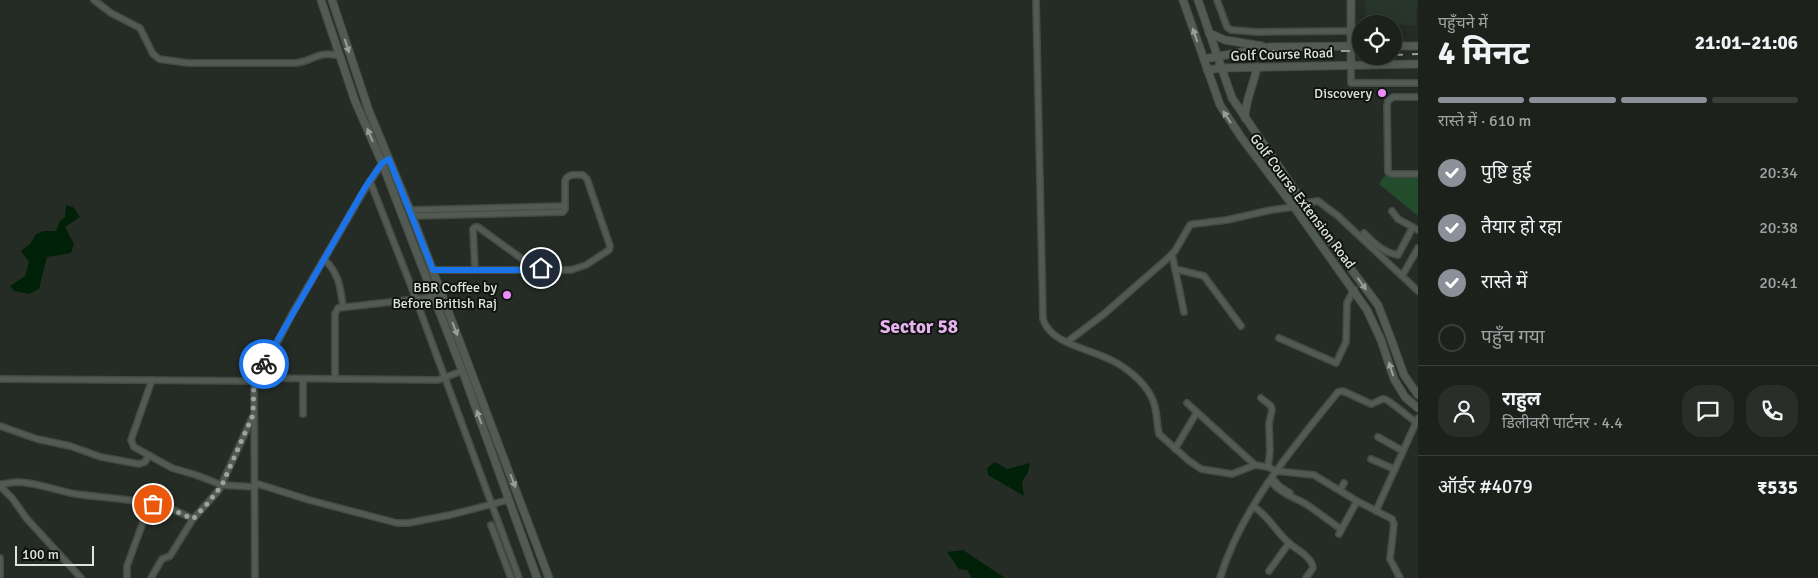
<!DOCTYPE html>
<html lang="hi">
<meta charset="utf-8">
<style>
body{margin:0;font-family:Signika,"Noto Sans Devanagari",sans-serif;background:#292e29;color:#f1f3f6;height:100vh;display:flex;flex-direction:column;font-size:19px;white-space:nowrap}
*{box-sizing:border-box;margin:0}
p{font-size:16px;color:#a0a3a3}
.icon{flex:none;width:28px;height:28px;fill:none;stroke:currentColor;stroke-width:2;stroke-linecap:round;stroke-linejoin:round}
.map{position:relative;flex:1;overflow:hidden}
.panel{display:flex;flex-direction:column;background:#1c211c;width:400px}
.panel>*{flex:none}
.fabs{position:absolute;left:1352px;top:15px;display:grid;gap:10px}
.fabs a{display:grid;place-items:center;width:50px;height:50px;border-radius:50%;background:#1c211c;box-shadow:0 2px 12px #0003,0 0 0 1px #3a3e3b;font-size:25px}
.scale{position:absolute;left:15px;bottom:12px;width:79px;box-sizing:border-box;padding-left:5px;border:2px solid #dee3df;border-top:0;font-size:14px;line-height:18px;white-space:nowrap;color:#dee3df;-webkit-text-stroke:4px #101411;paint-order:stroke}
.pin{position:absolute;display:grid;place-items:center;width:42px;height:42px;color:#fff;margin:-21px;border:2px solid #fff;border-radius:50%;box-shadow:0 1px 5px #0007}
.courier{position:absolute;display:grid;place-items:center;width:50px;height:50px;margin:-25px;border:4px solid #1a73e8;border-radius:50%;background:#fff;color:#222;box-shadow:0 1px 6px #0007}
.overview em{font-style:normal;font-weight:700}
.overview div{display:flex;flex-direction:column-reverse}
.overview{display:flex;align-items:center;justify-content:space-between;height:85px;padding:0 20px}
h1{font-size:32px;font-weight:700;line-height:38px}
.bar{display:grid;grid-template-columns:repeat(4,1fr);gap:8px 5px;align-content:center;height:60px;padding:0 20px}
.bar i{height:6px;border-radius:4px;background:#3a3e3b}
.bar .active{background:#8c9099}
.bar p{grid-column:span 4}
.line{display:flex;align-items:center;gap:12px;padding:0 20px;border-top:1px solid #3a3e3b}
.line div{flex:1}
.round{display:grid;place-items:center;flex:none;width:52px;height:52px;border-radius:20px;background:#292e29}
ol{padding:0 20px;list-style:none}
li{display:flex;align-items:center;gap:15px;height:55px}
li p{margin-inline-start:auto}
li .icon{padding:5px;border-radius:50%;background:#8c9099;color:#fff;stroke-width:4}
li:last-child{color:#a0a3a3}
li i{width:28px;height:28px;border:2px solid #3a3e3b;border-radius:50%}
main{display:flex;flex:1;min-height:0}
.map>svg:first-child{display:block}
.built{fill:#28352a}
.green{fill:#234c2c}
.water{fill:#002107}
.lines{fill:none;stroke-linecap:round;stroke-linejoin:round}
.street-casing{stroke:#444b45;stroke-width:8}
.secondary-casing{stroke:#444b45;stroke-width:9}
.street{stroke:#525b53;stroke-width:5}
.secondary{stroke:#525b53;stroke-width:7}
.rail{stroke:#9ba09c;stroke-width:2;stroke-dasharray:9 9;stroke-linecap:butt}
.oneway{fill:#989f99}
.done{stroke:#9da39e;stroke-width:5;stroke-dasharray:0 9}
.route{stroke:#1a73e8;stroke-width:6}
.poi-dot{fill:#ec8cfa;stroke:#101411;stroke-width:2}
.labels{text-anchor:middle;stroke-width:4;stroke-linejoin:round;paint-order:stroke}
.street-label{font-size:14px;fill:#dee3df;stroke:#101411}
.poi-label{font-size:14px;fill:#dee3df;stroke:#101411;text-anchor:end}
.district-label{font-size:19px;font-weight:bold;fill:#e7b2ee;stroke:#101411}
</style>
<main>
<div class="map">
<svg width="1418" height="578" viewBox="0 0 1418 578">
<rect width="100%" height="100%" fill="#252c26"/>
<path class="built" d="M 1365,0 L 1418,0 L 1418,6 L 1416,7 L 1416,25 L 1366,24 Z"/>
<path class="green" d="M 1386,174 L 1418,176 L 1418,216 L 1379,184 Z"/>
<g class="water">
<path d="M 66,205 L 73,207 L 80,217 L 65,227 L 74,244 L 71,253 L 47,257 L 39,289 L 29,294 L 14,291 L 10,286 L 25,276 L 29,262 L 21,251 L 30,244 L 36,234 L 44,231 L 56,231 L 60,221 L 65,217 Z"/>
<path d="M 995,462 L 1007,469 L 1030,463 L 1028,472 L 1022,482 L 1024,496 L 988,475 L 987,468 Z"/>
<path d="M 963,550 L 1005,578 L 972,578 L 967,570 L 959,569 L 947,552 Z"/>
</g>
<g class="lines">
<g class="street-casing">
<g id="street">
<path d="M 94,0 L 111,13 L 140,28 L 153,54 L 159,59 L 188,63 L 295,63 C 314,61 318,50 340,56"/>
<path d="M 1036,0 L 1043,319 C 1050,344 1091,349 1111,360 C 1126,367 1143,381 1151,396 C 1158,409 1156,421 1159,434 L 1188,460 L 1201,469 L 1232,474 L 1255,465 L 1268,467 L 1276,471 L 1314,475 L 1357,501 L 1392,519 L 1394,524 L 1390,559 L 1400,578"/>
<path d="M 1217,0 L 1227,27 L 1231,30 L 1258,32 L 1350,31"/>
<path d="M 1351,64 L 1351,83 L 1418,83"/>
<path d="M 1418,97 L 1393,97 L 1388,101 L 1387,106 L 1388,172 L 1391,174 L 1418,174"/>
<path d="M 370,181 L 411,286 L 519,578"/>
<path d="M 410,210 L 565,206"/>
<path d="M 1392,211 L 1398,219 L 1418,230"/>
<path d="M 412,216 L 563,212 L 565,209 L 565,181 C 568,173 575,175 583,175 L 587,179 L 610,246 L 609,250 L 586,265 L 571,270 L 433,270"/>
<path d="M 1364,233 C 1374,243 1384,253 1398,255 L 1413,227"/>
<path d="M 1172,254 L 1184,312"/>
<path d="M 324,259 C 339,274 340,285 343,306"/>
<path d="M 1175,269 L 1204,276 L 1241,326"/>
<path d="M 475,270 L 473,229 L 475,227 L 478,227 L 532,266 L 541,268"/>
<path d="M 1402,276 L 1418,248"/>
<path d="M 1279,338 L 1336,363 L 1346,342 L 1347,303 L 1354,289"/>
<path d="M 1067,342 L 1104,314 L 1168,258 L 1175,251 L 1190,225 L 1194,224 L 1227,220 L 1271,210 L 1294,207 L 1305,203 L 1318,201 L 1338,216 L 1418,291"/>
<path d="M 255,378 L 438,380 L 462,371"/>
<path d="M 335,378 L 335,314 L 338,308 L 434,297"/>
<path d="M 0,379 L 254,381"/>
<path d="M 303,379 L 303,414"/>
<path d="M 152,380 L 131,440 L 134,447 L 172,468 L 196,475 L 222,485 L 255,487"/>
<path d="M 1261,398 L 1271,406 L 1272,410 L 1269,424 L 1270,451 L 1268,467"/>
<path d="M 1187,403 L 1255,465"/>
<path d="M 0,426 L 37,439 L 70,446 L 101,457 L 139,464 L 145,462 L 149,455"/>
<path d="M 1378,437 L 1403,451"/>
<path d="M 1175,449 L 1197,412"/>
<path d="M 1371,459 L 1394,469"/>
<path d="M 1272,478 L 1279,486 L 1290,493"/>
<path d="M 1270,480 C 1280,494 1292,496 1306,504 C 1318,512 1329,521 1341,529"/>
<path d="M 255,483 L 309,500 L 397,523 L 408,523 L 450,515 L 508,500"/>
<path d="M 0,484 C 6,484 13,482 19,482 C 38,483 58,491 76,494 C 117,500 156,498 193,519"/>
<path d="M 0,486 L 12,498 L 27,519 L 81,578"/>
<path d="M 1340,490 L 1344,483"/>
<path d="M 1254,507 C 1269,516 1276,532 1289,543 C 1297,550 1312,557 1313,568 L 1306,578"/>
<path d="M 1376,511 L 1418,418"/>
<path d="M 491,525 L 511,578"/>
<path d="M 1339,534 L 1357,501"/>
<path d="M 0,558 L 0,578"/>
<path d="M 1269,571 L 1289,543"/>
<path d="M 127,578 L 127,566 L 150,503"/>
<path d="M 151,578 L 162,559 L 170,556 L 193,519 L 219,490 L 252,418"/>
<path d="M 255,578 L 254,380 L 276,345 L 292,314 L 362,194 L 383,162"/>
<path d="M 1220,578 C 1242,507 1292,449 1338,392 L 1343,391 L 1371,404 C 1375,403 1379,400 1383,399 C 1388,398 1409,418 1416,422"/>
</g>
</g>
<g class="secondary-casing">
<g id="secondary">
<path d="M 321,0 L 355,101 L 382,163 L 465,378 L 537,578"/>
<path d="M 332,0 L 369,111 L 410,210 L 549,578"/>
<path d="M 1183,0 L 1220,105 L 1241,137 L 1294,207 L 1367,310 L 1381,340 L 1394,379 L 1405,397 L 1418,408"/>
<path d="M 1198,0 L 1232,98 L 1327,237 L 1378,305 L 1390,336 L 1404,375 L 1418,395"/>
<path d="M 1351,0 L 1351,64"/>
<path d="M 1209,33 L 1225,40 L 1262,46"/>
<path d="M 1394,46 L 1418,46"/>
<path d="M 1204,59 L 1270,47 L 1361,46"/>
<path d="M 1207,70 L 1221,68 L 1418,64"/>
<path d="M 1245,118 C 1245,101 1254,84 1257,67"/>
</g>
</g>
<use href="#street" class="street"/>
<use href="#secondary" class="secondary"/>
<g class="rail">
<path d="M 1269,51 L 1361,51"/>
<path d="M 1394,55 L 1418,54"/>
</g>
</g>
<defs><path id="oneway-solid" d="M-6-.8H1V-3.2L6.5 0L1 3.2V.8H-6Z" transform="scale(1.25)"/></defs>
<g class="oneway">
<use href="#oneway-solid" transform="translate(1195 35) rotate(-109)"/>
<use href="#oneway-solid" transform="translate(347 46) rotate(72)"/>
<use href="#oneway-solid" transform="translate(1227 117) rotate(-123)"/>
<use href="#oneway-solid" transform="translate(370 135) rotate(-113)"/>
<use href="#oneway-solid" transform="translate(1362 284) rotate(54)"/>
<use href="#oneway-solid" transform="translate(455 329) rotate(69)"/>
<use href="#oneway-solid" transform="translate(1391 369) rotate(-108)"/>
<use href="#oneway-solid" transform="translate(479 417) rotate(-110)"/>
<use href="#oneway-solid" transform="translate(513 481) rotate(69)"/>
</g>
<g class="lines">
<path class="done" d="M 153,504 L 180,513 L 193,519 L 208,503 L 222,485 L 253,415 L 254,381 L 264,364"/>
<path class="route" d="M 264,364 L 366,186 L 382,163 L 389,159 L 433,270 L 542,270 L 541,268"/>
</g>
<g class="poi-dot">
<circle cx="1382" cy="93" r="5"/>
<circle cx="507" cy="295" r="5"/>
</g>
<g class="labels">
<g class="street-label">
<text transform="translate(1282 54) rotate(-2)" y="5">Golf Course Road</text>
<text transform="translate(1303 201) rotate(53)" y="5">Golf Course Extension Road</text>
</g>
<g class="poi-label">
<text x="1372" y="98">Discovery</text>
<text x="497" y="292">BBR Coffee by<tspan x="497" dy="16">Before British Raj</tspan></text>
</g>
<g class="district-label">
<text x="919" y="333">Sector 58</text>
</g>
</g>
</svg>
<div class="fabs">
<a><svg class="icon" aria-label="locate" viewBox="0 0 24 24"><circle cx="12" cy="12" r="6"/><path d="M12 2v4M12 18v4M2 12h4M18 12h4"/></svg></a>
</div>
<div class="scale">100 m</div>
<div class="pin" style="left:153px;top:504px;background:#ea580c"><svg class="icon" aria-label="bag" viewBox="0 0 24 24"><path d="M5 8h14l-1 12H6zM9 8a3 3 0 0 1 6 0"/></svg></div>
<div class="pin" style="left:541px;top:268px;background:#1f2937"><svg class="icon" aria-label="home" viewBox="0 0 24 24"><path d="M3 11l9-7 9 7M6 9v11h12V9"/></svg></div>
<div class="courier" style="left:264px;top:364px"><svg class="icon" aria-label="bike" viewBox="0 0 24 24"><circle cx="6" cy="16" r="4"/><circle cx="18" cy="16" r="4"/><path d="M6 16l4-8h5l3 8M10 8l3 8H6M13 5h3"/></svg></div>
</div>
<section class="panel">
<div class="overview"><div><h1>4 मिनट</h1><p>पहुँचने में</p></div><em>21:01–21:06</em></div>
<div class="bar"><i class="active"></i><i class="active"></i><i class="active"></i><i></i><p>रास्ते में · 610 m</p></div>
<ol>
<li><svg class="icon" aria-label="check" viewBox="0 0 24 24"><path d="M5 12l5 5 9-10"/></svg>पुष्टि हुई<p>20:34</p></li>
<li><svg class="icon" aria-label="check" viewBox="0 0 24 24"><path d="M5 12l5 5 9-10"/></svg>तैयार हो रहा<p>20:38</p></li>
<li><svg class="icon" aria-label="check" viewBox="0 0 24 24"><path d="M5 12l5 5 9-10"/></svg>रास्ते में<p>20:41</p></li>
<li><i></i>पहुँच गया</li>
</ol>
<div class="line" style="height:90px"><a class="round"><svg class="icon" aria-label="person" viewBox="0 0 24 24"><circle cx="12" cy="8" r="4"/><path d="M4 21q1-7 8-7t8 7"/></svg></a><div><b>राहुल</b><p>डिलीवरी पार्टनर · 4.4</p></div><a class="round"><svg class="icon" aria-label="chat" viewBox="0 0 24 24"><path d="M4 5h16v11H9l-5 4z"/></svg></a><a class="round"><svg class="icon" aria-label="phone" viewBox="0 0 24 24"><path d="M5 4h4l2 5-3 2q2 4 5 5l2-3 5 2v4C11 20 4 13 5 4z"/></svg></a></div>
<div class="line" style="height:65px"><div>ऑर्डर #4079</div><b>₹535</b></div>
</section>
</main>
